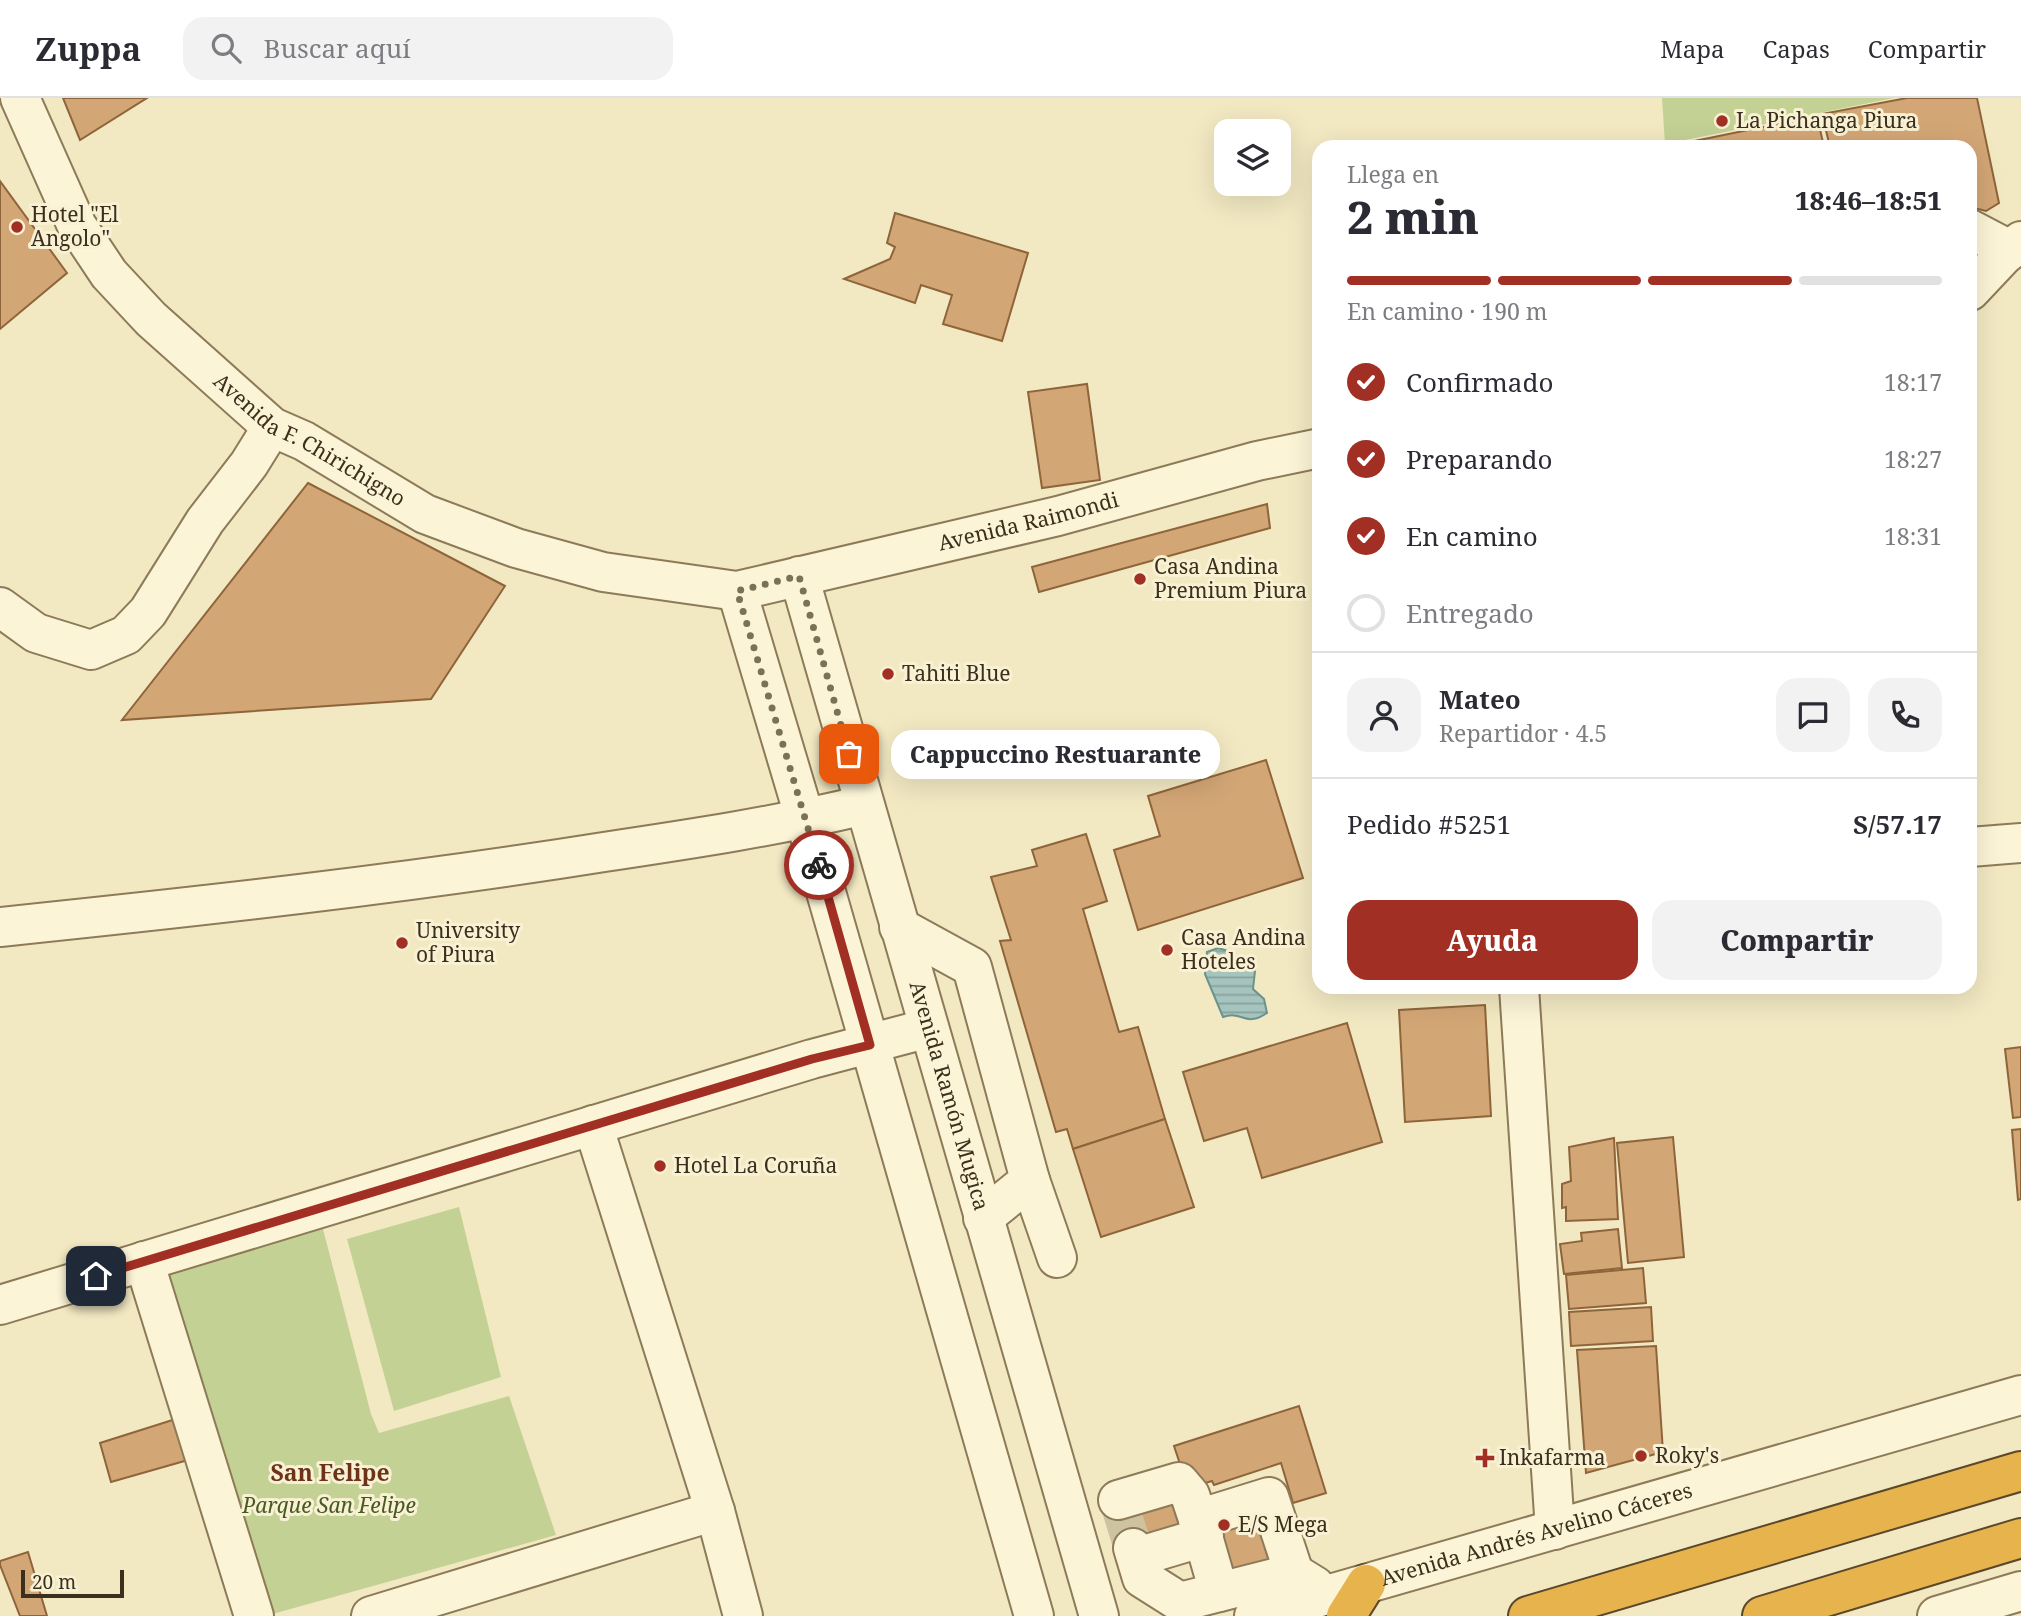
<!DOCTYPE html>
<html lang="es">
<meta charset="utf-8">
<style>
body{margin:0;font-family:"Noto Serif",serif;background:#f2f2f3;color:#2b2b33;height:100vh;display:flex;flex-direction:column;font-size:26px;white-space:nowrap}
*{box-sizing:border-box;margin:0}
p{font-size:23px;color:#7c7c81}
.icon{flex:none;width:38px;height:38px;fill:none;stroke:currentColor;stroke-width:2;stroke-linecap:round;stroke-linejoin:round}
.map{position:relative;flex:1;overflow:hidden}
.drawer{position:absolute;left:1312px;top:42px;width:665px;height:854px;display:flex;flex-direction:column;background:#fff;border-radius:21px;box-shadow:0 7px 28px #0002}
.drawer>*{flex:none}
.buttons{position:absolute;left:1214px;top:21px;display:grid;gap:14px}
.buttons a{display:grid;place-items:center;width:77px;height:77px;border-radius:14px;background:#fff;box-shadow:0 7px 28px #0002;font-size:35px}
.scale{position:absolute;left:21px;bottom:18px;width:103px;box-sizing:border-box;padding-left:7px;border:4px solid #3c2f1d;border-top:0;font-size:19px;line-height:24px;white-space:nowrap;color:#3c2f1d;-webkit-text-stroke:5px #f8f1d3;paint-order:stroke}
.pin{position:absolute;display:grid;place-items:center;width:60px;height:60px;color:#fff;margin:-30px;border-radius:14px;box-shadow:0 4px 10px #0006}
.courier{position:absolute;display:grid;place-items:center;width:70px;height:70px;margin:-35px;border:5px solid #a12f23;border-radius:50%;background:#fff;color:#222;box-shadow:0 2px 9px #0007}
.bubble{position:absolute;height:49px;border-radius:21px;background:#fff;box-shadow:0 7px 28px #0002;font-size:23px;font-weight:800;line-height:49px;text-align:center}
.headline em{font-style:normal;font-weight:800}
.headline div{display:flex;flex-direction:column-reverse}
.headline{display:flex;align-items:center;justify-content:space-between;height:119px;padding:0 35px}
h1{font-size:46px;font-weight:800;line-height:52px}
.bar{display:grid;grid-template-columns:repeat(4,1fr);gap:10px 7px;align-content:center;height:84px;padding:0 35px}
.bar i{height:9px;border-radius:5px;background:#e1e1e2}
.bar .selected{background:#a12f23}
.bar p{grid-column:span 4}
.line{display:flex;align-items:center;gap:18px;padding:0 35px;border-top:2px solid #e1e1e2}
.line div{flex:1}
.round{display:grid;place-items:center;flex:none;width:74px;height:74px;border-radius:21px;background:#f2f2f3}
ol{padding:0 35px;list-style:none}
li{display:flex;align-items:center;gap:21px;height:77px}
li p{margin-inline-start:auto}
li .icon{padding:7px;border-radius:50%;background:#a12f23;color:#fff;stroke-width:4}
li:last-child{color:#7c7c81}
li i{width:38px;height:38px;border:4px solid #e1e1e2;border-radius:50%}
.primary-button{display:flex;gap:14px;margin-top:auto;padding:14px 35px}
.primary-button a{flex:1;height:80px;border-radius:21px;background:#a12f23;color:#fff;font-size:28px;font-weight:800;line-height:80px;text-align:center}
.primary-button a+a{background:#f2f2f3;color:#2b2b33}
header{display:flex;align-items:center;gap:42px;box-sizing:border-box;height:98px;padding:0 35px;background:#fff;border-bottom:2px solid #e1e1e2}
header strong{font-size:33px}
nav{display:flex;gap:38px;margin-inline-start:auto;font-size:24px}
.search{width:490px;height:63px;background:#f2f2f3;display:flex;align-items:center;gap:18px;box-sizing:border-box;padding:0 24px;border-radius:21px;color:#7c7c81;font-size:26px}
.map>svg:first-child{display:block}
.park{fill:#c4d195}
.water{fill:url(#water-rules);stroke:#6b938d;stroke-width:2}
.building{fill:#d3a675;stroke:#8e653b;stroke-width:2}
.lines{fill:none;stroke-linecap:round;stroke-linejoin:round}
.minor-tunnel{stroke:#cec3a1;stroke-width:38;stroke-dasharray:38 19;stroke-linecap:butt}
.minor-casing{stroke:#8d7a58;stroke-width:42}
.highway-casing{stroke:#5b472c;stroke-width:42}
.minor{stroke:#fbf4d6;stroke-width:38}
.highway{stroke:#e7b34d;stroke-width:38}
.done{stroke:#7c7057;stroke-width:7;stroke-dasharray:0 12.6}
.route{stroke:#a12f23;stroke-width:9}
.poi-dot{fill:#a12f23;stroke:#f8f1d3;stroke-width:2.5}
.labels{text-anchor:middle;stroke-width:6;stroke-linejoin:round;paint-order:stroke}
.poi-label{font-size:21px;fill:#3c2f1d;stroke:#f8f1d3;text-anchor:start}
.street-label{font-size:21px;fill:#3c2f1d;stroke:#f8f1d3}
.park-label{font-size:21px;font-style:italic;fill:#465a22;stroke:#f8f1d3}
.neighbourhood-label{font-size:23px;font-weight:bold;fill:#6c3319;stroke:#f8f1d3}
</style>
<header>
<strong>Zuppa</strong>
<div class="search"><svg class="icon" aria-label="search" viewBox="0 0 24 24"><circle cx="10" cy="10" r="6"/><path d="M15 15l6 6"/></svg>Buscar aquí</div>
<nav><a>Mapa</a><a>Capas</a><a>Compartir</a></nav>
</header>
<div class="map">
<svg width="2021" height="1518" viewBox="0 0 2021 1518">
<defs>
<pattern id="water-rules" width="6" height="5" patternUnits="userSpaceOnUse" patternTransform="scale(1.75)"><rect width="6" height="5" fill="#a5c4be"/><path d="M0 2.5h6" fill="none" stroke="#88a09a"/></pattern>
</defs>
<rect width="100%" height="100%" fill="#f2e8c2"/>
<g class="park">
<path d="M 1662,0 L 1894,0 L 1665,46 Z"/>
<path d="M 317,1108 L 371,1316 L 379,1335 L 509,1298 L 556,1437 L 269,1517 L 158,1159 Z"/>
<path d="M 459,1109 L 501,1279 L 394,1313 L 347,1141 Z"/>
</g>
<path class="water" d="M 1218,850 L 1232,854 L 1236,862 L 1255,873 L 1253,891 L 1264,901 L 1267,915 C 1244,930 1243,912 1223,919 L 1205,876 L 1207,854 Z"/>
<g class="building">
<path d="M 63,0 L 147,0 L 80,42 Z"/>
<path d="M 1907,0 L 1977,0 L 1999,105 L 1986,113 L 1970,109 L 1970,49 L 1830,49 L 1822,16 Z"/>
<path d="M 1817,18 L 1824,49 L 1830,49 L 1665,49 Z"/>
<path d="M 0,83 L 67,175 L 0,231 Z"/>
<path d="M 895,115 L 1028,155 L 1002,243 L 943,226 L 952,197 L 921,187 L 915,205 L 844,181 L 890,161 L 895,149 L 887,145 Z"/>
<path d="M 1087,286 L 1100,382 L 1042,390 L 1028,294 Z"/>
<path d="M 308,385 L 505,488 L 431,601 L 122,622 Z"/>
<path d="M 1267,406 L 1270,430 L 1039,494 L 1032,469 Z"/>
<path d="M 1266,662 L 1303,780 L 1138,832 L 1114,752 L 1160,738 L 1148,698 Z"/>
<path d="M 1086,736 L 1107,803 L 1083,811 L 1119,934 L 1138,929 L 1165,1021 L 1073,1051 L 1067,1031 L 1056,1034 L 1000,843 L 1011,842 L 991,779 L 1037,768 L 1032,752 Z"/>
<path d="M 1485,907 L 1491,1018 L 1405,1024 L 1399,912 Z"/>
<path d="M 1347,925 L 1382,1044 L 1262,1080 L 1247,1030 L 1204,1043 L 1183,974 Z"/>
<path d="M 2021,949 L 2021,1019 L 2013,1020 L 2005,951 Z"/>
<path d="M 1165,1021 L 1194,1109 L 1101,1139 L 1073,1051 Z"/>
<path d="M 2021,1031 L 2021,1101 L 2018,1102 L 2012,1032 Z"/>
<path d="M 1673,1039 L 1684,1159 L 1628,1165 L 1617,1045 Z"/>
<path d="M 1614,1040 L 1618,1121 L 1566,1123 L 1566,1109 L 1562,1110 L 1562,1086 L 1571,1083 L 1569,1049 Z"/>
<path d="M 1618,1131 L 1622,1170 L 1564,1176 L 1560,1146 L 1582,1143 L 1581,1135 Z"/>
<path d="M 1643,1170 L 1646,1205 L 1569,1211 L 1566,1177 Z"/>
<path d="M 1651,1209 L 1653,1243 L 1571,1248 L 1569,1214 Z"/>
<path d="M 1656,1248 L 1663,1354 L 1586,1375 L 1577,1252 Z"/>
<path d="M 1299,1308 L 1326,1395 L 1293,1405 L 1281,1365 L 1214,1387 L 1212,1383 L 1188,1390 L 1174,1348 Z"/>
<path d="M 182,1319 L 195,1360 L 111,1384 L 100,1345 Z"/>
<path d="M 1183,1390 L 1195,1431 L 1124,1452 L 1112,1411 Z"/>
<path d="M 1252,1406 L 1273,1476 L 1230,1489 L 1209,1420 Z"/>
<path d="M 28,1454 L 47,1518 L 20,1518 L 0,1467 L 0,1463 Z"/>
</g>
<g class="lines">
<path class="minor-tunnel" d="M 1120,1408 L 1133,1450"/>
<g class="minor-casing">
<g id="minor">
<path id="s1" d="M 20,0 L 77,128 L 109,176 L 151,221 L 272,329 L 304,343 L 425,416 L 516,450 L 603,474 L 737,493 L 1058,418 L 1257,363 L 1320,350"/>
<path d="M 1970,131 L 2010,152"/>
<path d="M 1970,193 L 2003,158 L 2021,143"/>
<path id="s2" d="M 799,478 L 1099,1518"/>
<path d="M 737,493 L 805,721 L 1034,1518"/>
<path d="M 0,509 L 36,535 L 91,552 L 126,537 L 148,514 L 205,423 L 249,366 L 272,329"/>
<path d="M 1970,749 L 2021,745"/>
<path d="M 0,829 C 202,808 403,786 604,754 C 691,741 778,728 864,707"/>
<path d="M 899,829 L 972,869 L 1030,1082 L 983,1120"/>
<path d="M 1519,889 L 1555,1432"/>
<path d="M 593,1027 L 715,1413 L 743,1518"/>
<path d="M 1030,1082 L 1057,1160"/>
<path d="M 144,1163 L 254,1518"/>
<path d="M 0,1207 L 812,961 L 929,930"/>
<path d="M 1118,1402 L 1179,1384 L 1190,1397 L 1198,1421 L 1269,1399 L 1294,1475"/>
<path d="M 1198,1421 L 1219,1494"/>
<path d="M 1133,1450 L 1142,1480 L 1180,1504 L 1294,1475 L 1315,1488"/>
<path d="M 1137,1459 L 1204,1439"/>
<path d="M 371,1518 L 715,1413"/>
<path id="s3" d="M 1254,1518 L 2021,1297"/>
<path d="M 1937,1518 L 2021,1493"/>
</g>
</g>
<g class="highway-casing">
<g id="highway">
<path d="M 1346,1518 L 1366,1486"/>
<path d="M 1528,1518 L 2021,1373"/>
<path d="M 1762,1518 L 2021,1440"/>
</g>
</g>
<use href="#minor" class="minor"/>
<use href="#highway" class="highway"/>
</g>
<g class="lines">
<path class="done" d="M 819,767 L 737,493 L 799,478 L 849,656"/>
<path class="route" d="M 96,1178 L 812,961 L 870,947 L 819,767"/>
</g>
<g class="poi-dot">
<circle cx="1722" cy="23" r="7"/>
<circle cx="17" cy="129" r="7"/>
<circle cx="1140" cy="481" r="7"/>
<circle cx="888" cy="576" r="7"/>
<circle cx="402" cy="845" r="7"/>
<circle cx="1167" cy="852" r="7"/>
<circle cx="660" cy="1068" r="7"/>
<circle cx="1641" cy="1358" r="7"/>
<path d="M1481.5 1349.5h7v7h7v7h-7v7h-7v-7h-7v-7h7z"/>
<circle cx="1224" cy="1427" r="7"/>
</g>
<g class="labels">
<g class="poi-label">
<text x="1736" y="30">La Pichanga Piura</text>
<text x="31" y="124">Hotel "El<tspan x="31" dy="24">Angolo"</tspan></text>
<text x="1154" y="476">Casa Andina<tspan x="1154" dy="24">Premium Piura</tspan></text>
<text x="902" y="583">Tahiti Blue</text>
<text x="416" y="840">University<tspan x="416" dy="24">of Piura</tspan></text>
<text x="1181" y="847">Casa Andina<tspan x="1181" dy="24">Hoteles</tspan></text>
<text x="674" y="1075">Hotel La Coruña</text>
<text x="1655" y="1365">Roky's</text>
<text x="1499" y="1367">Inkafarma</text>
<text x="1238" y="1434">E/S Mega</text>
</g>
<g class="street-label">
<text dy="7" stroke="none"><textPath href="#s1" startOffset="460">Avenida F. Chirichigno</textPath></text>
<text dy="7" stroke="none"><textPath href="#s1" startOffset="1220">Avenida Raimondi</textPath></text>
<text dy="7" stroke="none"><textPath href="#s2" startOffset="541">Avenida Ramón Mugica</textPath></text>
<text dy="7" stroke="none"><textPath href="#s3" startOffset="294">Avenida Andrés Avelino Cáceres</textPath></text>
</g>
<g class="park-label">
<text x="329" y="1415">Parque San Felipe</text>
</g>
<g class="neighbourhood-label">
<text x="330" y="1383">San Felipe</text>
</g>
</g>
</svg>
<div class="buttons">
<a><svg class="icon" aria-label="layers" viewBox="0 0 24 24"><path d="M12 4l9 5-9 5-9-5zM3 14l9 5 9-5"/></svg></a>
</div>
<div class="scale">20 m</div>
<div class="pin" style="left:849px;top:656px;background:#ea580c"><svg class="icon" aria-label="bag" viewBox="0 0 24 24"><path d="M5 8h14l-1 12H6zM9 8a3 3 0 0 1 6 0"/></svg></div>
<div class="pin" style="left:96px;top:1178px;background:#1f2937"><svg class="icon" aria-label="home" viewBox="0 0 24 24"><path d="M3 11l9-7 9 7M6 9v11h12V9"/></svg></div>
<div class="courier" style="left:819px;top:767px"><svg class="icon" aria-label="bike" viewBox="0 0 24 24"><circle cx="6" cy="16" r="4"/><circle cx="18" cy="16" r="4"/><path d="M6 16l4-8h5l3 8M10 8l3 8H6M13 5h3"/></svg></div>
<div class="bubble" style="left:891px;top:632px;width:329px">Cappuccino Restuarante</div>
<section class="drawer">
<div class="headline"><div><h1>2 min</h1><p>Llega en</p></div><em>18:46–18:51</em></div>
<div class="bar"><i class="selected"></i><i class="selected"></i><i class="selected"></i><i></i><p>En camino · 190 m</p></div>
<ol>
<li><svg class="icon" aria-label="check" viewBox="0 0 24 24"><path d="M5 12l5 5 9-10"/></svg>Confirmado<p>18:17</p></li>
<li><svg class="icon" aria-label="check" viewBox="0 0 24 24"><path d="M5 12l5 5 9-10"/></svg>Preparando<p>18:27</p></li>
<li><svg class="icon" aria-label="check" viewBox="0 0 24 24"><path d="M5 12l5 5 9-10"/></svg>En camino<p>18:31</p></li>
<li><i></i>Entregado</li>
</ol>
<div class="line" style="height:126px"><a class="round"><svg class="icon" aria-label="person" viewBox="0 0 24 24"><circle cx="12" cy="8" r="4"/><path d="M4 21q1-7 8-7t8 7"/></svg></a><div><b>Mateo</b><p>Repartidor · 4.5</p></div><a class="round"><svg class="icon" aria-label="chat" viewBox="0 0 24 24"><path d="M4 5h16v11H9l-5 4z"/></svg></a><a class="round"><svg class="icon" aria-label="phone" viewBox="0 0 24 24"><path d="M5 4h4l2 5-3 2q2 4 5 5l2-3 5 2v4C11 20 4 13 5 4z"/></svg></a></div>
<div class="line" style="height:91px"><div>Pedido #5251</div><b>S/57.17</b></div>
<div class="primary-button"><a>Ayuda</a><a>Compartir</a></div>
</section>
</div>
